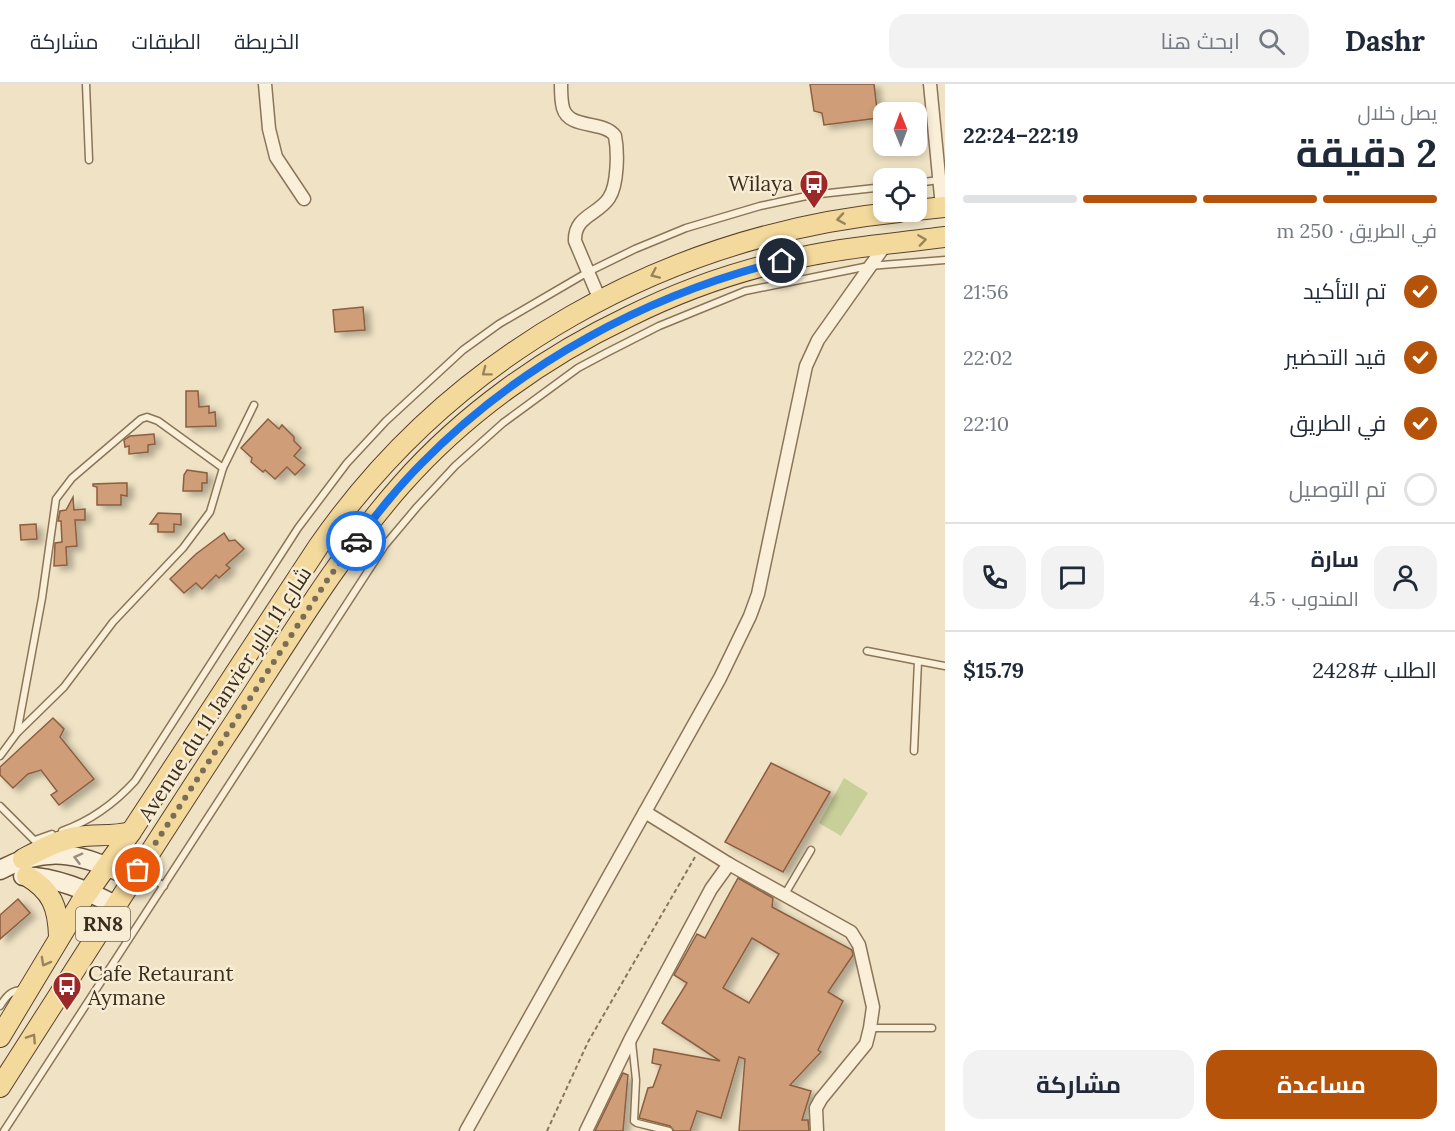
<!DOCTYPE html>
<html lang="ar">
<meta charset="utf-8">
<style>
body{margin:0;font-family:Lora,Cairo,serif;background:#f2f2f3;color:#1f2937;direction:rtl;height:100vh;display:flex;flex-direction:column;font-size:22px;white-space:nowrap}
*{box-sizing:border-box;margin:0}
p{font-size:20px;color:#747a83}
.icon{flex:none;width:33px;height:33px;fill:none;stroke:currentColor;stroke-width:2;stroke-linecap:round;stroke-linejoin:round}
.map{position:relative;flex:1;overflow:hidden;direction:ltr}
.panel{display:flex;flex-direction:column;background:#fff;width:510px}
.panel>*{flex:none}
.needle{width:39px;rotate:359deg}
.tools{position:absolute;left:873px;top:18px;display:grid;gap:12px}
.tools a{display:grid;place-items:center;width:54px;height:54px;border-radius:12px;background:#fff;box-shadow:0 3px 9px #0003;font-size:30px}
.pin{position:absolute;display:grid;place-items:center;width:51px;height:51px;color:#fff;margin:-26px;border:3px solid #fff;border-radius:50%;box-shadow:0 2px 6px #0007}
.courier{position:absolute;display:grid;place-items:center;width:60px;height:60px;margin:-30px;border:4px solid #1a73e8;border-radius:50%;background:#fff;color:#222;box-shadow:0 2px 8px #0007}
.overview em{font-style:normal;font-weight:700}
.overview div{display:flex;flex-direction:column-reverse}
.overview{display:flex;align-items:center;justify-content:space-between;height:102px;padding:0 18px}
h1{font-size:39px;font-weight:700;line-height:45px}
.bar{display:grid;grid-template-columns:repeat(4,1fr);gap:9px 6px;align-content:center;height:72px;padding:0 18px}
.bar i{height:8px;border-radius:4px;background:#e0e1e3}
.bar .current{background:#b45309}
.bar p{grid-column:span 4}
.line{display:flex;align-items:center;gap:15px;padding:0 18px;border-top:2px solid #e0e1e3}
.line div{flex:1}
.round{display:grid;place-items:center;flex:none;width:63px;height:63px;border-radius:18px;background:#f2f2f3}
ol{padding:0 18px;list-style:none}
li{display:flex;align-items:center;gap:18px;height:66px}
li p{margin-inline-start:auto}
li .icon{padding:6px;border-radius:50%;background:#b45309;color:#fff;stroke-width:4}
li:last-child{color:#747a83}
li i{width:33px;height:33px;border:3px solid #e0e1e3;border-radius:50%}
.action{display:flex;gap:12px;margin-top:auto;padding:12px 18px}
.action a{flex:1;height:69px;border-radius:18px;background:#b45309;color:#fff;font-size:24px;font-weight:700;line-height:69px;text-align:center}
.action a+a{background:#f2f2f3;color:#1f2937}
header{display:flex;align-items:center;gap:36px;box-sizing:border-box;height:84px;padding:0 30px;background:#fff;border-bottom:2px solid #e0e1e3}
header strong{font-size:28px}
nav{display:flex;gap:33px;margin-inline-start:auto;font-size:21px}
.search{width:420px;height:54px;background:#f2f2f3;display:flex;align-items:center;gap:15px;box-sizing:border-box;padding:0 21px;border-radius:18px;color:#747a83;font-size:22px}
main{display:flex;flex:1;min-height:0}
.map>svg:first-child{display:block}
.green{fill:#c8cf98}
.building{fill:#cf9e79;stroke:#8c5e3f;stroke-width:1.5;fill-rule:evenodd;filter:url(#shadow)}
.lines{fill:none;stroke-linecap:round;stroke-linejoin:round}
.lane-casing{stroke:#8b755a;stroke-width:9}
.street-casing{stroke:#8b755a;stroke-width:15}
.secondary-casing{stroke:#6d563d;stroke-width:21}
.primary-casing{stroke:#59432e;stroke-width:22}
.path{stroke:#8b755a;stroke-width:2;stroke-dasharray:4.5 3;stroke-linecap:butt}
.lane{stroke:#faf0d9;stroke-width:6}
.street{stroke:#faf0d9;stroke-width:12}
.secondary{stroke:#faf0d9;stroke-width:18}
.primary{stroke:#f4d99c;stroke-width:20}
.oneway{stroke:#98835d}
.oneway2{stroke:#9a8e7c}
.done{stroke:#7a6d58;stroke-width:6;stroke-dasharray:0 10.8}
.route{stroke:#1a73e8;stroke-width:8}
.labels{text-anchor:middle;stroke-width:5;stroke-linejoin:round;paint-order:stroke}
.shield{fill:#f7edd5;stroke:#736755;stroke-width:1.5}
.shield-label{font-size:20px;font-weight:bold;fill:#3b2d1e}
.poi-label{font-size:21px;fill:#3b2d1e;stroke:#f7edd5;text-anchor:end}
.street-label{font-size:21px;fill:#3b2d1e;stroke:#f7edd5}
</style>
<header>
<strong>Dashr</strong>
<div class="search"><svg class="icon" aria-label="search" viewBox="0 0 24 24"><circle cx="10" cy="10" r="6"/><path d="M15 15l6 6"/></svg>ابحث هنا</div>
<nav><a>الخريطة</a><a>الطبقات</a><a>مشاركة</a></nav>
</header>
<main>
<section class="panel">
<div class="overview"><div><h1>2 دقيقة</h1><p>يصل خلال</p></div><em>22:19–22:24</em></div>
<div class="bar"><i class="current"></i><i class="current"></i><i class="current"></i><i></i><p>في الطريق · 250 m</p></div>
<ol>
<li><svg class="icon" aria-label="check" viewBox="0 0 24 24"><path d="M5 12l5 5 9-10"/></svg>تم التأكيد<p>21:56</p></li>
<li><svg class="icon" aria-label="check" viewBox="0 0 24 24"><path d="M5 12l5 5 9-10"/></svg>قيد التحضير<p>22:02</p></li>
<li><svg class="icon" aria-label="check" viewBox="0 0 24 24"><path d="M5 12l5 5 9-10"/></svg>في الطريق<p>22:10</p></li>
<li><i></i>تم التوصيل</li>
</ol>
<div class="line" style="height:108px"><a class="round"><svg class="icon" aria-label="person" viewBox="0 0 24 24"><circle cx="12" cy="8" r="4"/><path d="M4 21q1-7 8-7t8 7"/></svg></a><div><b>سارة</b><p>المندوب · 4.5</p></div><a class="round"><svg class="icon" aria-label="chat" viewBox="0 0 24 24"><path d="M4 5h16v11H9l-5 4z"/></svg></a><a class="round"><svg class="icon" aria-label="phone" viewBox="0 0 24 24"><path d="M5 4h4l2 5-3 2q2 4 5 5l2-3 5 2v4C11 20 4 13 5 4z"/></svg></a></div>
<div class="line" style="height:78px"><div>الطلب #2428</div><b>$15.79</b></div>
<div class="action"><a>مساعدة</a><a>مشاركة</a></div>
</section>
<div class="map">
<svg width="945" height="1047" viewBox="0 0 945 1047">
<defs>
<filter id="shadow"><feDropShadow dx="6" dy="4" stdDeviation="3" flood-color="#0004"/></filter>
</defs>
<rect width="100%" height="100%" fill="#f0e3c5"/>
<path class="green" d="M 844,694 L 868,709 L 841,752 L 819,739 Z"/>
<g class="building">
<path d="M 810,0 L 874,0 L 878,34 L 824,41 L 822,29 L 814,27 Z"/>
<path d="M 363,223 L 365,246 L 335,248 L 333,226 Z"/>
<path d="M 186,307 L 198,307 L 199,323 L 209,322 L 209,329 L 215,328 L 216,342 L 186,343 Z"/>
<path d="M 268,335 L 279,345 L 282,341 L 294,353 L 294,357 L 301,364 L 294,372 L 305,381 L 295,391 L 287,383 L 275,395 L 265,386 L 263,388 L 251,378 L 252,374 L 241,364 Z"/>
<path d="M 154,350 L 155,360 L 148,361 L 148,368 L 129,370 L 129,362 L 125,363 L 124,356 L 130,352 Z"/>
<path d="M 187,386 L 207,389 L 207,399 L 202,399 L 202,407 L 183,407 L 184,391 Z"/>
<path d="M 121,399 L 127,399 L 127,412 L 121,411 L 121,421 L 97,421 L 97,403 L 93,402 L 93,400 Z"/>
<path d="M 73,413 L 74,426 L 85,425 L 85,436 L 75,436 L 77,462 L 66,463 L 67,481 L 54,482 L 55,459 L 62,458 L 61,437 L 58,437 L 60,427 L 66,426 Z"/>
<path d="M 158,429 L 181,430 L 181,441 L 174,440 L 174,448 L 158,448 L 158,440 L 150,440 Z"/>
<path d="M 36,440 L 37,455 L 21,456 L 20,441 Z"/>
<path d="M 224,449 L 229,457 L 235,456 L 244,465 L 226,481 L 230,484 L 219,494 L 216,491 L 202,505 L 196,499 L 184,509 L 170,495 L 196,470 Z"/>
<path d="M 53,634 L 64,645 L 60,653 L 94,695 L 59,721 L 51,711 L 57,707 L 41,686 L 28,690 L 13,704 L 0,691 L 0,683 Z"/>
<path d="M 771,679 L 830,708 L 783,788 L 725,758 Z"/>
<path d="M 738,794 L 773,814 L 772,823 L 852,866 L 853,871 L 828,908 L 843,917 L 818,966 L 821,968 L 790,1001 L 811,1007 L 802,1036 L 808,1036 L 809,1047 L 739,1047 L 745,975 L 739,973 L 721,1034 L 697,1027 L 690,1047 L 674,1047 L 670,1042 L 639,1034 L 648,1004 L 653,1003 L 661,981 L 652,979 L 654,965 L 720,977 L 662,939 L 687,899 L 674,891 L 697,850 L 705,854 ZM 752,854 L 779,870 L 749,919 L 723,904 Z"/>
<path d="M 18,815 L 30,829 L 0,855 L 0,831 Z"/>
<path d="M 623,989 L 628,991 L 623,1047 L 595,1047 Z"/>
</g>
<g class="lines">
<g class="lane-casing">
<g id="lane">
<path d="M 86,0 L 89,76"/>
<path d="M 916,99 L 939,96"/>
<path d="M 867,567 L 945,582"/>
<path d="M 17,649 L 42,514 L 56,415 L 72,394 L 141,335 L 147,333 L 158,337 L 223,384"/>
<path d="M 914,667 L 918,577"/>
<path d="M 0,672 L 17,649 L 64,603 L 113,538 L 183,464 L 210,428 L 223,384 L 254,321"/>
<path d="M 0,722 L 36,758"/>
<path d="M 62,747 C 90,737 115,719 135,697 L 298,444 L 347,379 L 386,337 L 463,266 L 499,240 L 588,188 L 635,165 L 686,144 L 760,122 L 811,111 L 884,103"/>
<path d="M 35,756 L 52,750"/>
<path d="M 142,788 L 164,802"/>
<path d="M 785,810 L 811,766"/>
<path d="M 0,922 C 6,913 10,906 23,906"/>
<path d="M 870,944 L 932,944"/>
<path d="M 632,958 L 636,996 L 634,1037 L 637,1039 L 669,1047"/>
<path d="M 4,1047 L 385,461 L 417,423 L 455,382 L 503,339 L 578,284 L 606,269 L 659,242 L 745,207 L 869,182 L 945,176"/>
</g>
</g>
<g class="street-casing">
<g id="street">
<path d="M 265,0 L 269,45 L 276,73 L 304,115"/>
<path d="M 561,0 C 561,7 561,17 563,24 C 569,46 604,36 615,52 C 618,67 618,101 609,114 C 598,131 574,132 575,157 L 600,216"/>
<path d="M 930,0 L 942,123"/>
<path d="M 645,728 L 729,780"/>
<path d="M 466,1047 L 720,594 L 750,532 L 758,510 L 806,282 L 818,256 L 886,160"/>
<path d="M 586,1047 L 631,954 L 711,805 L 729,780 L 851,848 L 859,861 L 873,923 L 870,944 L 866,960 L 821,1015 L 816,1024 L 817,1047"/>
</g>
</g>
<g class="secondary-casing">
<g id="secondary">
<path d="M 0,786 C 51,759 83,771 133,794"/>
<path d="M 23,792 C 56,793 86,806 115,821"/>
</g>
</g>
<g class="primary-casing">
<g id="primary">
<path d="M 916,126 L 945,123"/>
<path d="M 23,775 C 40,766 58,756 77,753 C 95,750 113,753 131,748"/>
<path d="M 27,792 C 52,807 58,823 59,852"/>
<path d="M 0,953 L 83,815 L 131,748 L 318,463 C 452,270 667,151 899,128"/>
<path d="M 0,1003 C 75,886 149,769 225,653 C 282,567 334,477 402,400 C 464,330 544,273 628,233 C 686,204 748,183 812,171 C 856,162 901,159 945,153"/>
</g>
</g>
<path class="path" d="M 547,1047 L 588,958 L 695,773"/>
<use href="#lane" class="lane"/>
<use href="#street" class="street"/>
<use href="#secondary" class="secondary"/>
<use href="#primary" class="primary"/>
</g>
<defs><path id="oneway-chevron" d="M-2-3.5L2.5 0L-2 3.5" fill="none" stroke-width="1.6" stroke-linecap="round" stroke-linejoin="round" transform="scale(1.5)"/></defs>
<g class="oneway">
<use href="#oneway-chevron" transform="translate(841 135) rotate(171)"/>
<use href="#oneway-chevron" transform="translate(922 156) rotate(-8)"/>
<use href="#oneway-chevron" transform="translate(655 190) rotate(156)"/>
<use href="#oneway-chevron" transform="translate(486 288) rotate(143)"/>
<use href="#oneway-chevron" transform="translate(45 878) rotate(119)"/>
<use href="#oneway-chevron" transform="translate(32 954) rotate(-57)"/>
</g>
<use class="oneway2" href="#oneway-chevron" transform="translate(78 774) rotate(-165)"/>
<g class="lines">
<path class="done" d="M 138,786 L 328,495 L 356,457"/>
<path class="route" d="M 356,457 C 377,430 397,404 421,380 C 519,280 646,211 782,177"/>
</g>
<defs>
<g id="bus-pin" transform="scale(1.5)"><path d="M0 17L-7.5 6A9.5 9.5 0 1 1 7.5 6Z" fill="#9d2828" stroke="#f7edd5"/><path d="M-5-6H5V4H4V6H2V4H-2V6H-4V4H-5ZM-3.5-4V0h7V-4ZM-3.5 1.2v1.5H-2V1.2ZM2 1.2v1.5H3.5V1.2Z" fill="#fff"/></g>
</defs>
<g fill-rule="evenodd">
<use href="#bus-pin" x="814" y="100"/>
<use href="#bus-pin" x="67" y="902"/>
</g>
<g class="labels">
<rect class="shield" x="76" y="823" width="54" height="34" rx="4.5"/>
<g class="shield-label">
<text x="103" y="847">RN8</text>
</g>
<g class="poi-label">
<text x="793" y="107">Wilaya</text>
<text x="88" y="897" text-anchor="start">Cafe Retaurant<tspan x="88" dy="24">Aymane</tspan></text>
</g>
<g class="street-label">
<text transform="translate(225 610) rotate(-57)" y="7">Avenue du 11 Janvier شارع 11 يناير</text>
</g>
</g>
</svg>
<div class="tools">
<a><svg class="needle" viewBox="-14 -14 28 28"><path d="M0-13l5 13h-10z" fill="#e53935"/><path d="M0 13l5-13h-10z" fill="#747a83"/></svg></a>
<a><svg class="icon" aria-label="locate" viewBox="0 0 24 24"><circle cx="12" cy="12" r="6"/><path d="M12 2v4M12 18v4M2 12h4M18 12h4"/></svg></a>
</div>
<div class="pin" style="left:138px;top:786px;background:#ea580c"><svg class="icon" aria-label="bag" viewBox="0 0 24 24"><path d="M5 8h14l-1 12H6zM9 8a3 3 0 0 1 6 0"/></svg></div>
<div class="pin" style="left:782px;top:177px;background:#1f2937"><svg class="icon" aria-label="home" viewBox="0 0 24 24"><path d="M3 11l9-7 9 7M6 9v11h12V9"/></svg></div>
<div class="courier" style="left:356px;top:457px"><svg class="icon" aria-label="car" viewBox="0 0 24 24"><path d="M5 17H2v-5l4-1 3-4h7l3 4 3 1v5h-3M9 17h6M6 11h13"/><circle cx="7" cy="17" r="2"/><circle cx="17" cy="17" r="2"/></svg></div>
</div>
</main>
